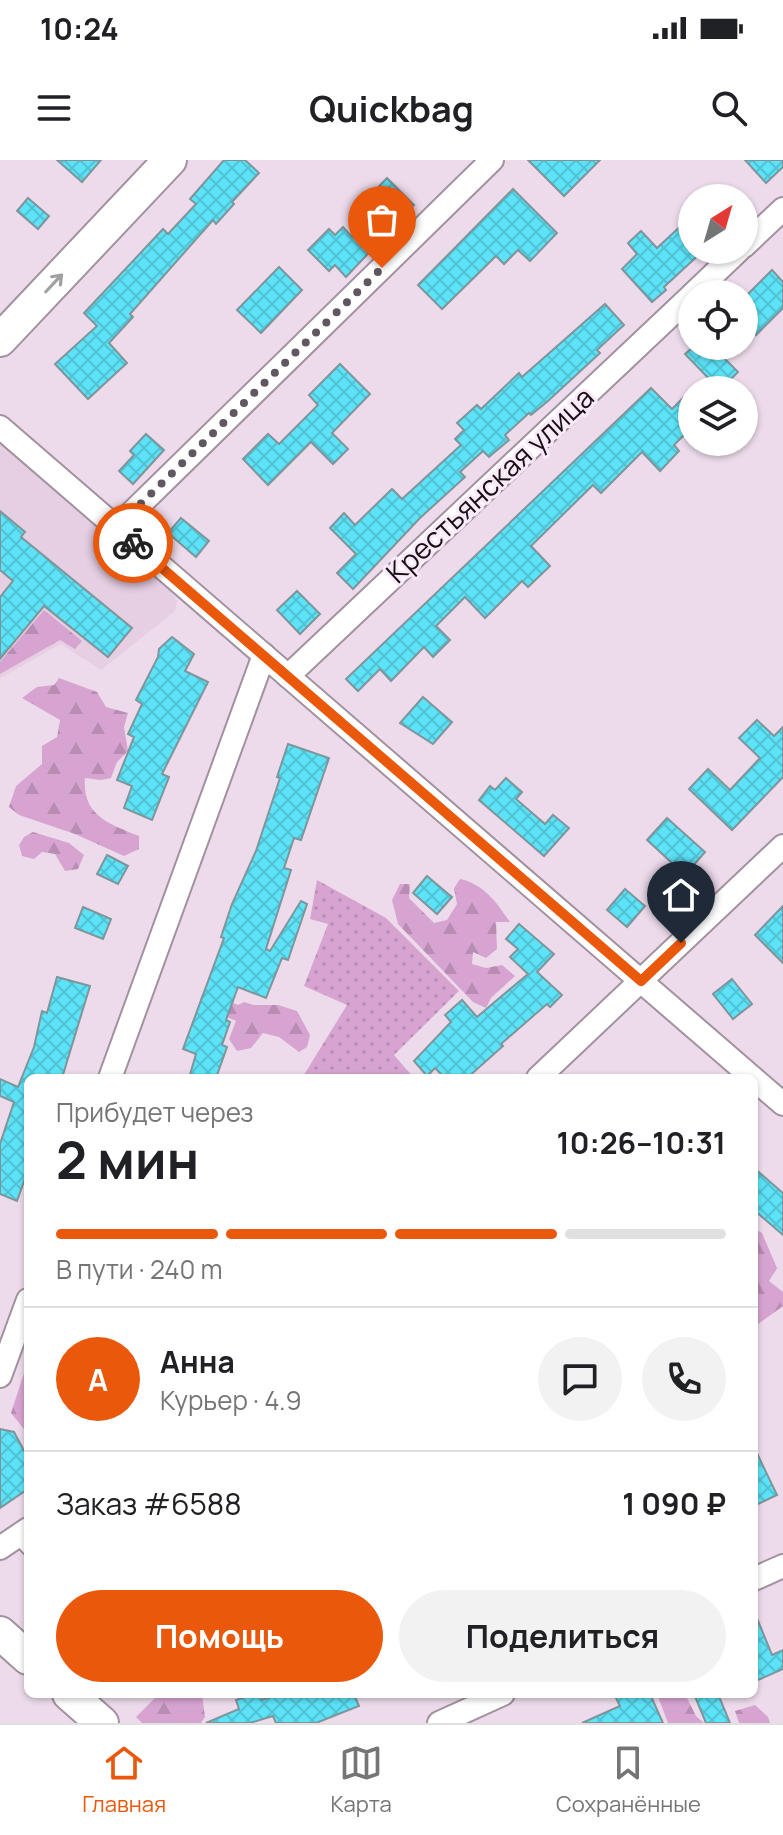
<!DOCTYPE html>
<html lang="ru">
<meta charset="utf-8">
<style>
body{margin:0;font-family:Manrope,sans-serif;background:#f2f2f2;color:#202124;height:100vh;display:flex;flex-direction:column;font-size:30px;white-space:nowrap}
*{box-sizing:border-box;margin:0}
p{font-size:26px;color:#757577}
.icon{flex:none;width:44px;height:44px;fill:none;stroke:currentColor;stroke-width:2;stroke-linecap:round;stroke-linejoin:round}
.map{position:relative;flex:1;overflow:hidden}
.panel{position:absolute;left:24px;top:914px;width:734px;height:624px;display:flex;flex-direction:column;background:#fff;border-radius:12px;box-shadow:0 2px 6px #0004}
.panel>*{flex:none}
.needle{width:52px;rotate:37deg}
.tools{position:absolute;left:678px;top:24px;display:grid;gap:16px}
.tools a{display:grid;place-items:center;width:80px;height:80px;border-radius:50%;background:#fff;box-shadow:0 2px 6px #0004;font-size:40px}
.pin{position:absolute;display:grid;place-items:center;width:68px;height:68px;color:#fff;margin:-82px -34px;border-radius:50% 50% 50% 0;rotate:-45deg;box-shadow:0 0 8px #0007}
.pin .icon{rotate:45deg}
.courier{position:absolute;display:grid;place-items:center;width:80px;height:80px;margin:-40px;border:6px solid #ea580c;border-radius:50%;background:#fff;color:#222;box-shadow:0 2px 10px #0007}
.headline em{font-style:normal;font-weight:700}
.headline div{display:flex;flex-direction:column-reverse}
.headline{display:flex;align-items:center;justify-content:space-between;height:136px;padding:0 32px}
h1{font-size:52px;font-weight:700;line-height:60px}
.bar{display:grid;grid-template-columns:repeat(4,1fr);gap:12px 8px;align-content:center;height:96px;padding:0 32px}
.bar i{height:10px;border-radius:6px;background:#e0e0e0}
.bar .selected{background:#ea580c}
.bar p{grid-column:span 4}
.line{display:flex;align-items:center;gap:20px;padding:0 32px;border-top:2px solid #e0e0e0}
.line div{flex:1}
.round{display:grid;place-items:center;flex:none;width:84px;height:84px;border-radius:42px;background:#f2f2f2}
.action{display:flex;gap:16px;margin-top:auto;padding:16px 32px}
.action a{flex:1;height:92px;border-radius:48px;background:#ea580c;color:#fff;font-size:32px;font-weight:700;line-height:92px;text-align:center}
.action a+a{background:#f2f2f2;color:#202124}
.status{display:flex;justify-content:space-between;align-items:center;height:56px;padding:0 40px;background:#fff;direction:ltr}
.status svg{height:22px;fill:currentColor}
header{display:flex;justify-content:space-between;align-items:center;height:104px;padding:0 32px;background:#fff;font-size:36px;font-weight:700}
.menu{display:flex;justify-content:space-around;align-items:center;height:112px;border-top:2px solid #e0e0e0;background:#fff;font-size:22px;color:#757577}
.menu a{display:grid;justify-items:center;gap:4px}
.menu .selected{color:#ea580c}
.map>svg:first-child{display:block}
.built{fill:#e6cee3}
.green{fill:url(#green-dots)}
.forest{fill:url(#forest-firs)}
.building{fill:url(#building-cross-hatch);stroke:#7e959a;stroke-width:2}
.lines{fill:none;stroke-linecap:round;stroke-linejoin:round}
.service-casing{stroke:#a292a0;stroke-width:15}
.minor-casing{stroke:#a292a0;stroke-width:26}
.secondary-casing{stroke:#a292a0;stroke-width:36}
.service{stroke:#fff;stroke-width:11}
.minor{stroke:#fff;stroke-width:22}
.secondary{stroke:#fff;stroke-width:32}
.oneway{stroke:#a29fa2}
.done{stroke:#615761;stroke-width:8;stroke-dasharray:0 14.4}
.route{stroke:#ea580c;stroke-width:10}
.labels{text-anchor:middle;stroke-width:6;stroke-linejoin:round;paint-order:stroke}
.street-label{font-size:28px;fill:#161016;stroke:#fae9f8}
</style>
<div class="status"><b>10:24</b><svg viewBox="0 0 49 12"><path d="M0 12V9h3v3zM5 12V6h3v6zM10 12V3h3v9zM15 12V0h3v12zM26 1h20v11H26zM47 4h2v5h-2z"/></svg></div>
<header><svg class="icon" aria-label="menu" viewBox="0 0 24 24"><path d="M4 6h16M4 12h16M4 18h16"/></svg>Quickbag<svg class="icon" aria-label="search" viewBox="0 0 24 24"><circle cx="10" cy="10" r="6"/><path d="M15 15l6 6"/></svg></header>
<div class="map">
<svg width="783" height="1563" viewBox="0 0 783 1563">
<defs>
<pattern id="green-dots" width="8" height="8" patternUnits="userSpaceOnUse" patternTransform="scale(2)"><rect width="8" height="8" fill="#d7a4d1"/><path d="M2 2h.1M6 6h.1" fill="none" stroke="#b88cb3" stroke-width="1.8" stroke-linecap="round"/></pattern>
<pattern id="forest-firs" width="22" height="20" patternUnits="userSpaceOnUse" patternTransform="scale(2)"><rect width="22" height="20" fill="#d7a4d1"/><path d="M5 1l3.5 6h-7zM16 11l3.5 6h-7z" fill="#b88cb3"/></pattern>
<pattern id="building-cross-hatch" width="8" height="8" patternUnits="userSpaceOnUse" patternTransform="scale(2)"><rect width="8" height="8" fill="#5de3f8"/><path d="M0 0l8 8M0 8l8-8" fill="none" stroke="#50c2d4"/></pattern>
</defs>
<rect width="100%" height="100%" fill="#eddbeb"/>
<path class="built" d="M 0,283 L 169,429 L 177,441 L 175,451 L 101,510 L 61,484 L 0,518 Z"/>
<path class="green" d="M 317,720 L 386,758 L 459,831 L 394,895 L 414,918 L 302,918 L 347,845 L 304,826 L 328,764 L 310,759 Z"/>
<g class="forest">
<path d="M 44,450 L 82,481 L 75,489 L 60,480 L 0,514 L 0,502 Z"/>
<path d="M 59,518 L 97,532 L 106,547 L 128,553 L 124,567 L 128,591 L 117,602 L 111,618 L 101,620 L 85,618 C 82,656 110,664 139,676 L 139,689 L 124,696 L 75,674 L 19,655 L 9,647 L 16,626 L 42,604 L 42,586 L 57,577 L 60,560 L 22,538 L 37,527 L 54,525 Z"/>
<path d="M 33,672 L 69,683 L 84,695 L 78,709 L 65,711 L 55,694 L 42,692 L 34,699 L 22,696 L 19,685 L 24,677 Z"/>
<path d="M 460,719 C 484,724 497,743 510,762 L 496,762 L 497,789 L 486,798 L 473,792 L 472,804 L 486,808 L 502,805 L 515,816 L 491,838 L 486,848 L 473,842 L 398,764 L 392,740 L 400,724 L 410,724 L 409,738 L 434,763 L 447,760 L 457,744 L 454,728 Z"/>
<path d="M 212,835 L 238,845 L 244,842 L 254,845 L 278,845 L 297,851 L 310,875 L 307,887 L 299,892 L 279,877 L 263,873 L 251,888 L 237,891 L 229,879 L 236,861 L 199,845 L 201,836 Z"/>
<path d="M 754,1068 L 762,1073 L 777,1108 L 769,1121 L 783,1132 L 783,1146 L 754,1167 Z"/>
<path d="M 25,1210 L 28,1210 L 28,1274 L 11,1253 Z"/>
<path d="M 159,1534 L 202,1534 L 205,1557 L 201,1563 L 142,1563 L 136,1557 Z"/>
<path d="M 657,1534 L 685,1534 L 696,1556 L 704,1563 L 668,1563 Z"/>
<path d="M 755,1545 L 768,1557 L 770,1563 L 739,1563 L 735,1551 Z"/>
</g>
<g class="building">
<path d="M 57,0 L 101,0 L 82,22 Z"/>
<path d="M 224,0 L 245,0 L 259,13 L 232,42 L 234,44 L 216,64 L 213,60 L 130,154 L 133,157 L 109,183 L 127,203 L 88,239 L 55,204 L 97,166 L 84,153 L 163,69 L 168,74 L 196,44 L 190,39 Z"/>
<path d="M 528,0 L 600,0 L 564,36 Z"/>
<path d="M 745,0 L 783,0 L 783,7 L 766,23 Z"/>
<path d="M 387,18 L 414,45 L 346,117 L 335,105 L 329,111 L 308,90 L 329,69 L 335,75 L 343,67 L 352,77 L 380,50 L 368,38 Z"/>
<path d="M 513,29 L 557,73 L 530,101 L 518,90 L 504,104 L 496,96 L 442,149 L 418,125 Z"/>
<path d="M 28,38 L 49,56 L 38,69 L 17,51 Z"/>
<path d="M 684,63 L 692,72 L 692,90 L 704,90 L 664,127 L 666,130 L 652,142 L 622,109 L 637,94 L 628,83 L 641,71 L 657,88 Z"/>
<path d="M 279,107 L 302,130 L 261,173 L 237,150 Z"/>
<path d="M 772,110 L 783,122 L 783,148 L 756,175 L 744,163 L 744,138 Z"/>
<path d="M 605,144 L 624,165 L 597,190 L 600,193 L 548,241 L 531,255 L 529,253 L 505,275 L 509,280 L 489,297 L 483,291 L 460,312 L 465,317 L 420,358 L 353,429 L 337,413 L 356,394 L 330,368 L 344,353 L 355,365 L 392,329 L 402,339 L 461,285 L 455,279 L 464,270 L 457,263 L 477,245 L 481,249 L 519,213 L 522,217 Z"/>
<path d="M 694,186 L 712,186 L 738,212 L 720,230 L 685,194 Z"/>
<path d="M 340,204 L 370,234 L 332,273 L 348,289 L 333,304 L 311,282 L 268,325 L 243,299 L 268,274 L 279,284 L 318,245 L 309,235 Z"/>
<path d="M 651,228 L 672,249 L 692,229 L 692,267 L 674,285 L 679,291 L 660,311 L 642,292 L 601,333 L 593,325 L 531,386 L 550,406 L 528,427 L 522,421 L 485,458 L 465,437 L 436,466 L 450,480 L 433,497 L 424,487 L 391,521 L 380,509 L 358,531 L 346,519 Z"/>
<path d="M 146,274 L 164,290 L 133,324 L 119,311 L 134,295 L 130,291 Z"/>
<path d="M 0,351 L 25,372 L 21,377 L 132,468 L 108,497 L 44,446 L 0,499 L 0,437 L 13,421 L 0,410 Z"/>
<path d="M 181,358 L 209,381 L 196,397 L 168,373 Z"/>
<path d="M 297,431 L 320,454 L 300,474 L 277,450 Z"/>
<path d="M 172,477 L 194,494 L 185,511 L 208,522 L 162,614 L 169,617 L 152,660 L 124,648 L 132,626 L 117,620 L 134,577 L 128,574 L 142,544 L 136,540 L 158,497 L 159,489 Z"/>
<path d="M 423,537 L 452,562 L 433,584 L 400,563 Z"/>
<path d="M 757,560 L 774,576 L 783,567 L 783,617 L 732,670 L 689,629 L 708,609 L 730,630 L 760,598 L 739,578 Z"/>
<path d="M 288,584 L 329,598 L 301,680 L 294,678 L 284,708 L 291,710 L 266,789 L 270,791 L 301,741 L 307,744 L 288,800 L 282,798 L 266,838 L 238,827 L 226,860 L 230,862 L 222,885 L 227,887 L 216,918 L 189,918 L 196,894 L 183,889 L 224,778 L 221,777 L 232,744 L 256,691 L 280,618 L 277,617 Z"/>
<path d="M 506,618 L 522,632 L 516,639 L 545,664 L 553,655 L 569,668 L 544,696 L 479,640 L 490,626 L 495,630 Z"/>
<path d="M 667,658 L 705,692 L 685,715 L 647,680 Z"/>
<path d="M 107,695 L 128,706 L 118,724 L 97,714 Z"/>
<path d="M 427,716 L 452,737 L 437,754 L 413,733 Z"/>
<path d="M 625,729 L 645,746 L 627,767 L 607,750 Z"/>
<path d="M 783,746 L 783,803 L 755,775 Z"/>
<path d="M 83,747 L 111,759 L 103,779 L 75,768 Z"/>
<path d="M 519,764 L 554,794 L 537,812 L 562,835 L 550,847 L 547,844 L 501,884 L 503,886 L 467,918 L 445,918 L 435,908 L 427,916 L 414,901 L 451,862 L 445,855 L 462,840 L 477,857 L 528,814 L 510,797 L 518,789 L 506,779 Z"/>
<path d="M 57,817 L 90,826 L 62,918 L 28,918 L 28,1010 L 17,1041 L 0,1034 L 0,984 L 14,942 L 0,936 L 0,919 L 18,927 L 34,887 L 42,851 L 47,853 Z"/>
<path d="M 732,819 L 752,844 L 733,859 L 713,834 Z"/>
<path d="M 754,1008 L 783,1033 L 783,1075 L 754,1050 Z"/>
<path d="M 0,1269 L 14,1272 L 28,1298 L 28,1329 L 0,1348 Z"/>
<path d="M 754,1287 L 777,1335 L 754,1346 Z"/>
<path d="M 754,1451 L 772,1495 L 783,1490 L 783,1509 L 758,1520 L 754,1509 Z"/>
<path d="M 256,1534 L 260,1534 L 262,1540 L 278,1534 L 354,1534 L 359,1546 L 316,1563 L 276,1563 L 273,1556 L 250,1563 L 206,1563 L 239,1549 L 236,1540 Z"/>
<path d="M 614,1534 L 650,1534 L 663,1563 L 582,1563 L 620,1546 Z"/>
<path d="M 694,1534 L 718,1534 L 730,1563 L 706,1563 Z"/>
</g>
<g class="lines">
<g class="service-casing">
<path id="service" d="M 17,1377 L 28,1389"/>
</g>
<g class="minor-casing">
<g id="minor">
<path d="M 744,86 L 783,49"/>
<path d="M 693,134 L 739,90"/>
<path d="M 0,267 L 753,918"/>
<path d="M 116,368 L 492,0"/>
<path d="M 288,516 L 692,135"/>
<path d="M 110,918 L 264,495"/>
<path d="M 538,918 L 783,686"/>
<path d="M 754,919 L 783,944"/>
<path d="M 0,1216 L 28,1140"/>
<path d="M 0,1388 L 28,1369"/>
<path d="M 754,1419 L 783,1406"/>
<path d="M 439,1563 L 503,1534"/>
</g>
</g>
<g class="secondary-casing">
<g id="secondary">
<path d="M 0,180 L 170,0"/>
<path d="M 0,1473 L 28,1498"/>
<path d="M 69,1534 L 102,1563"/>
</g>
</g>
<use href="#service" class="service"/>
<use href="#minor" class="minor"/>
<use href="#secondary" class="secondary"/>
</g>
<defs><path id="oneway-shaft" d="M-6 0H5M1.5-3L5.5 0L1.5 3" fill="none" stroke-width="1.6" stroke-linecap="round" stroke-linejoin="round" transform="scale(2)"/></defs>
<use class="oneway" href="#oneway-shaft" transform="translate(54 123) rotate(-47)"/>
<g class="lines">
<path class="done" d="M 133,383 L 116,368 L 382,108"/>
<path class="route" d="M 133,383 L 641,821 L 681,783"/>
</g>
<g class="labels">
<g class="street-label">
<text transform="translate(490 325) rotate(-43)" y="10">Крестьянская улица</text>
</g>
</g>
</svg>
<div class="tools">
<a><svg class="needle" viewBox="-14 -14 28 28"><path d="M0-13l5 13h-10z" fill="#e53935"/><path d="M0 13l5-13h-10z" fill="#757577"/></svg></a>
<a><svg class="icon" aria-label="locate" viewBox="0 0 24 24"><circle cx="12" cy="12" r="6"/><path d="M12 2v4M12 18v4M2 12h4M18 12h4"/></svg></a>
<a><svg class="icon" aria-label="layers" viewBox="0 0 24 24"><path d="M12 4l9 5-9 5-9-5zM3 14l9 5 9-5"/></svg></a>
</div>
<div class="pin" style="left:382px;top:108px;background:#ea580c"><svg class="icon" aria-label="bag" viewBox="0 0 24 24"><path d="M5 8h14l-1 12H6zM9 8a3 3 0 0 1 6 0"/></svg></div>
<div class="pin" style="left:681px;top:783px;background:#1f2937"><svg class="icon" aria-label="home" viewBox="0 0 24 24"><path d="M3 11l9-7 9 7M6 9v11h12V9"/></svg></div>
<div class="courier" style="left:133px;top:383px"><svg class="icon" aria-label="bike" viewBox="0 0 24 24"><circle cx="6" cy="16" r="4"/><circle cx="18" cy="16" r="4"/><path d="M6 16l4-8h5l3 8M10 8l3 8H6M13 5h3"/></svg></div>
<section class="panel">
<div class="headline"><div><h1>2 мин</h1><p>Прибудет через</p></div><em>10:26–10:31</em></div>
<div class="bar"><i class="selected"></i><i class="selected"></i><i class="selected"></i><i></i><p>В пути · 240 m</p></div>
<div class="line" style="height:144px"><b class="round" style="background:#ea580c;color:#fff">А</b><div><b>Анна</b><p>Курьер · 4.9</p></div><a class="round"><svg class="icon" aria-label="chat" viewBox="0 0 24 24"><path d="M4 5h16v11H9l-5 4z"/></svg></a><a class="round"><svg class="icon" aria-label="phone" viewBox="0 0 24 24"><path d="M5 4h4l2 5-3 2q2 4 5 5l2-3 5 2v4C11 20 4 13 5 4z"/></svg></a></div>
<div class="line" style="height:104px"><div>Заказ #6588</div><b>1 090 ₽</b></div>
<div class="action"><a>Помощь</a><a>Поделиться</a></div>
</section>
</div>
<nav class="menu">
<a class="selected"><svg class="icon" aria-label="home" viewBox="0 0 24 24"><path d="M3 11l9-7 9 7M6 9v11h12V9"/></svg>Главная</a>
<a><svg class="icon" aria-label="map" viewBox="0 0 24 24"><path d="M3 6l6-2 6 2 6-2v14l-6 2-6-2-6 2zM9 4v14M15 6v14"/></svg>Карта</a>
<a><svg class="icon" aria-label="saved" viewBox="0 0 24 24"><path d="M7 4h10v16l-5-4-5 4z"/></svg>Сохранённые</a>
</nav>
